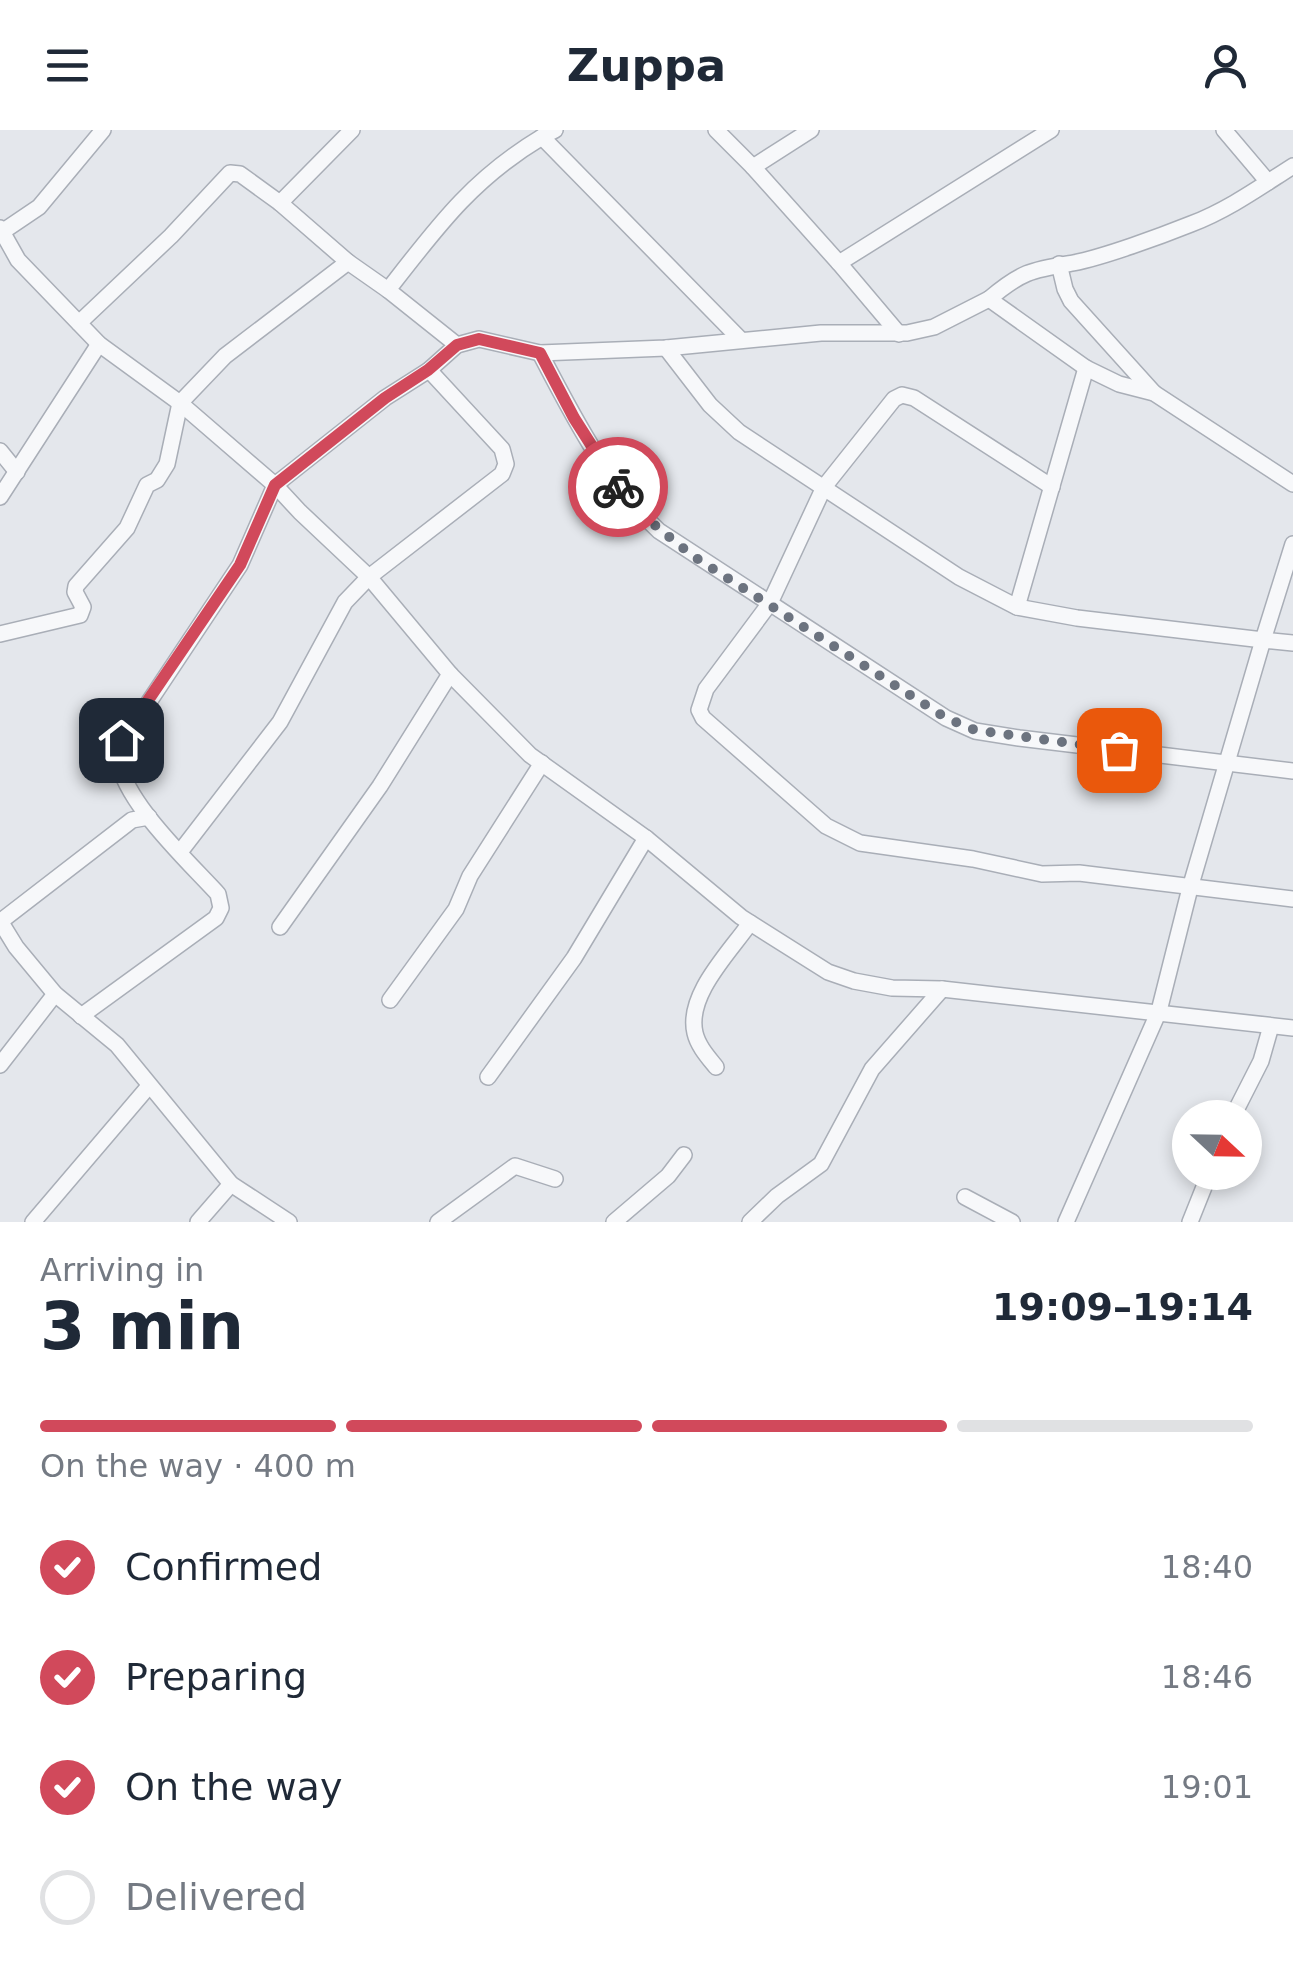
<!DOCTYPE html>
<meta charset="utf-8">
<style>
body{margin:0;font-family:"DejaVu Sans",sans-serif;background:#f6f6f7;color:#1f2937;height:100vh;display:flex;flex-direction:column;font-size:38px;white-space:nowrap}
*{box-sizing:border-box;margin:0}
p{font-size:32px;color:#747a83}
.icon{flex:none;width:55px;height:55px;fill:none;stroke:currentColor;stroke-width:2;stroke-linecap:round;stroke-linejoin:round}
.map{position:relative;height:1092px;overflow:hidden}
.panel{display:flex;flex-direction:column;background:#fff;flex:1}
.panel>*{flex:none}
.needle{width:65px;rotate:112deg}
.buttons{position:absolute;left:1172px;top:970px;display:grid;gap:20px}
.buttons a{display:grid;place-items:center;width:90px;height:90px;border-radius:50%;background:#fff;box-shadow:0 5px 15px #0003;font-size:50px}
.pin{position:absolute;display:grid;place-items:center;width:85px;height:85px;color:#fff;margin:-42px;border-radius:20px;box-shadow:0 5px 15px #0006}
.courier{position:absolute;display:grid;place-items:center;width:100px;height:100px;margin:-50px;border:8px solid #d1495b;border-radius:50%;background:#fff;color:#222;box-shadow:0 2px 12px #0007}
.summary em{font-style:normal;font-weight:700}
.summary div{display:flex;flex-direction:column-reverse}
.summary{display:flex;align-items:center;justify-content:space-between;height:170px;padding:0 40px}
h1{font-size:65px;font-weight:700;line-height:75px}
.bar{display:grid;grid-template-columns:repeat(4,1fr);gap:15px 10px;align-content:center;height:120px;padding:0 40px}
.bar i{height:12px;border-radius:8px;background:#e0e1e3}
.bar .active{background:#d1495b}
.bar p{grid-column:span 4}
ol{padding:0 40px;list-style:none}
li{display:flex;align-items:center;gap:30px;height:110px}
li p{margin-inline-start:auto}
li .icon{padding:10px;border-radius:50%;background:#d1495b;color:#fff;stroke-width:4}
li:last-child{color:#747a83}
li i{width:55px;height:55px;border:5px solid #e0e1e3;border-radius:50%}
header{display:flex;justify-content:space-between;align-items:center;height:130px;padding:0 40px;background:#fff;font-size:45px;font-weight:700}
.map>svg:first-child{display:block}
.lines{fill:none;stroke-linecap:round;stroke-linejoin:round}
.minor-casing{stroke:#a9aeb7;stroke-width:18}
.minor{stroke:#f7f8fa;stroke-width:15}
.done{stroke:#6c737f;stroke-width:10;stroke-dasharray:0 18}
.route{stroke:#d1495b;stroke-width:12}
</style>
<header><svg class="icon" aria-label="menu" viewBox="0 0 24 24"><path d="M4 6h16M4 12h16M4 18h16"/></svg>Zuppa<svg class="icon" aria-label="person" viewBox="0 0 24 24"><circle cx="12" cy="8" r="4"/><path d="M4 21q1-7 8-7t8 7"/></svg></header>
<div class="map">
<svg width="1293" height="1092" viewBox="0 0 1293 1092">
<rect width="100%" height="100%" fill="#e4e7ec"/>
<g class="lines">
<g class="minor-casing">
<g id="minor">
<path d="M 352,0 L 280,73 L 348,132 L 388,160"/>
<path d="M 555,0 L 542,7 L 741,210"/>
<path d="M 716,0 L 753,37"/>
<path d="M 811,0 L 753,37 L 839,133"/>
<path d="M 1224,0 L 1268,52"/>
<path d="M 1293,36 C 1260,57 1228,80 1191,94 C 1161,106 1104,127 1073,133 C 1032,140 1022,141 989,169 L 1086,238 L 1119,254 L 1154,263 L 1293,354"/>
<path d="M 0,98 L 18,130 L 99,214 L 180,273 L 275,355 L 300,382 L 369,447 L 450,544 L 530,625 L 646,708 L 741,787 L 828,842 L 854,851 L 892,858 L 942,859 L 1293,898"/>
<path d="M 2,102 L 39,77 L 103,0"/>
<path d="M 1059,134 L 1065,159 L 1071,171 L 1154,263"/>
<path d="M 79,193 L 171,106 L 230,43 L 240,44 L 280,73"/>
<path d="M 899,204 L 839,133 L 1051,0"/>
<path d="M 457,215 L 388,160 C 437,97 472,49 542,7"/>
<path d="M 666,218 L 710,275 L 739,302 L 959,447 L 1017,477 L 1086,238"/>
<path d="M 540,223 C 573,286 606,352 659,401 L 946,588 L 975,601 L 1019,608 L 1293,641"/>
<path d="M 0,321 L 17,342"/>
<path d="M 1052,357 L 914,268 L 902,265 L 894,269 L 824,357 L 770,473 L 706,559 L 699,580 L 703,588 L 826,696 L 860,713 L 973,729 L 1042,744 L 1079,743 L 1293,769"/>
<path d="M 0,367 L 99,214"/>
<path d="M 1017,477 L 1077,488 L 1263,510 L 1293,414"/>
<path d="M 0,504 L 80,485 L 83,477 L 75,462 L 76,456 L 127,398 L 147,355 L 157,350 L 167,334 L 180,273 L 225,226 L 348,132"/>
<path d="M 180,722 L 280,592 L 345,472 L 369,447 L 502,344 L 506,334 L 502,319 L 429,240"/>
<path d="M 0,791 L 16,817 L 55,864 L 117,915 L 231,1054 L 289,1092"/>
<path d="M 1,791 L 132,690 L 149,687"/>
<path d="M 280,797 L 380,656 L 450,544"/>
<path d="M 390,870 L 456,779 L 470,746 L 542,633"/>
<path d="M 81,886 L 216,788 L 221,778 L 218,764 C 187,730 117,666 117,620 L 240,435 L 275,355 L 385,268 L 429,240 L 457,215 L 479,209 L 540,223 L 666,218 L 821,203 L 907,203 L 934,197 L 989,169"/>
<path d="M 0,935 L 55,864"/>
<path d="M 716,937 C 708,927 698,916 695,903 C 686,865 730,822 750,793"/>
<path d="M 488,947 L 574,828 L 646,708"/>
<path d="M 1232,988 L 1261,931 L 1271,896"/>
<path d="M 965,1067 L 1012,1092"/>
<path d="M 33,1092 L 149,956"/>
<path d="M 198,1092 L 231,1054"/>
<path d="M 438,1092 L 515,1036 L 555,1049"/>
<path d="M 614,1092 L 668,1046 L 684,1025"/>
<path d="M 750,1092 L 777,1066 L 821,1034 L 872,939 L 942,859"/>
<path d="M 1066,1092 L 1159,881 L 1190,758 L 1263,510 L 1293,513"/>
<path d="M 1190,1092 L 1210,1042"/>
</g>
</g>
<use href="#minor" class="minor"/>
</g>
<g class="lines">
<path class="done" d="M 618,357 L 636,380 L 693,426 L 946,588 L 975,600 L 1119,620"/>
<path class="route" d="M 121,610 L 240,435 L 275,355 L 385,268 L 428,240 L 457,215 L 479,209 L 540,223 L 574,288 L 618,357"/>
</g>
</svg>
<div class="buttons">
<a><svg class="needle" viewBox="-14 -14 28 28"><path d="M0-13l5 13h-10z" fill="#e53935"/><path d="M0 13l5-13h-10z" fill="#747a83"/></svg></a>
</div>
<div class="pin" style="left:1119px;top:620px;background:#ea580c"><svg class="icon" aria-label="bag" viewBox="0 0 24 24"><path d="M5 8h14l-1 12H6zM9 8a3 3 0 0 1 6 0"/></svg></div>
<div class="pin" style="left:121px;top:610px;background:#1f2937"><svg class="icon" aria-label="home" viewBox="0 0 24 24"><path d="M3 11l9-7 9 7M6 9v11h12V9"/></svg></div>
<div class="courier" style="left:618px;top:357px"><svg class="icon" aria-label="bike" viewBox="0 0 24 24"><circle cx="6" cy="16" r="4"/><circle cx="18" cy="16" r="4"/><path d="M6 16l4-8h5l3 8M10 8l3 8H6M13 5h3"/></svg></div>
</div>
<section class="panel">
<div class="summary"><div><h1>3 min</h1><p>Arriving in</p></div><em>19:09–19:14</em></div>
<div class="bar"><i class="active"></i><i class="active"></i><i class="active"></i><i></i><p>On the way · 400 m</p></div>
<ol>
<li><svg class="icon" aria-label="check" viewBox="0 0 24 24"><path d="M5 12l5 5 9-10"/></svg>Confirmed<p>18:40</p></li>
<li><svg class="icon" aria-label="check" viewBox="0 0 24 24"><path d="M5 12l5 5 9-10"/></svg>Preparing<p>18:46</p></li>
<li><svg class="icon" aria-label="check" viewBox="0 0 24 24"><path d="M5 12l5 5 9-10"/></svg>On the way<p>19:01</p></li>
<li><i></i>Delivered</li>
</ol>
</section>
